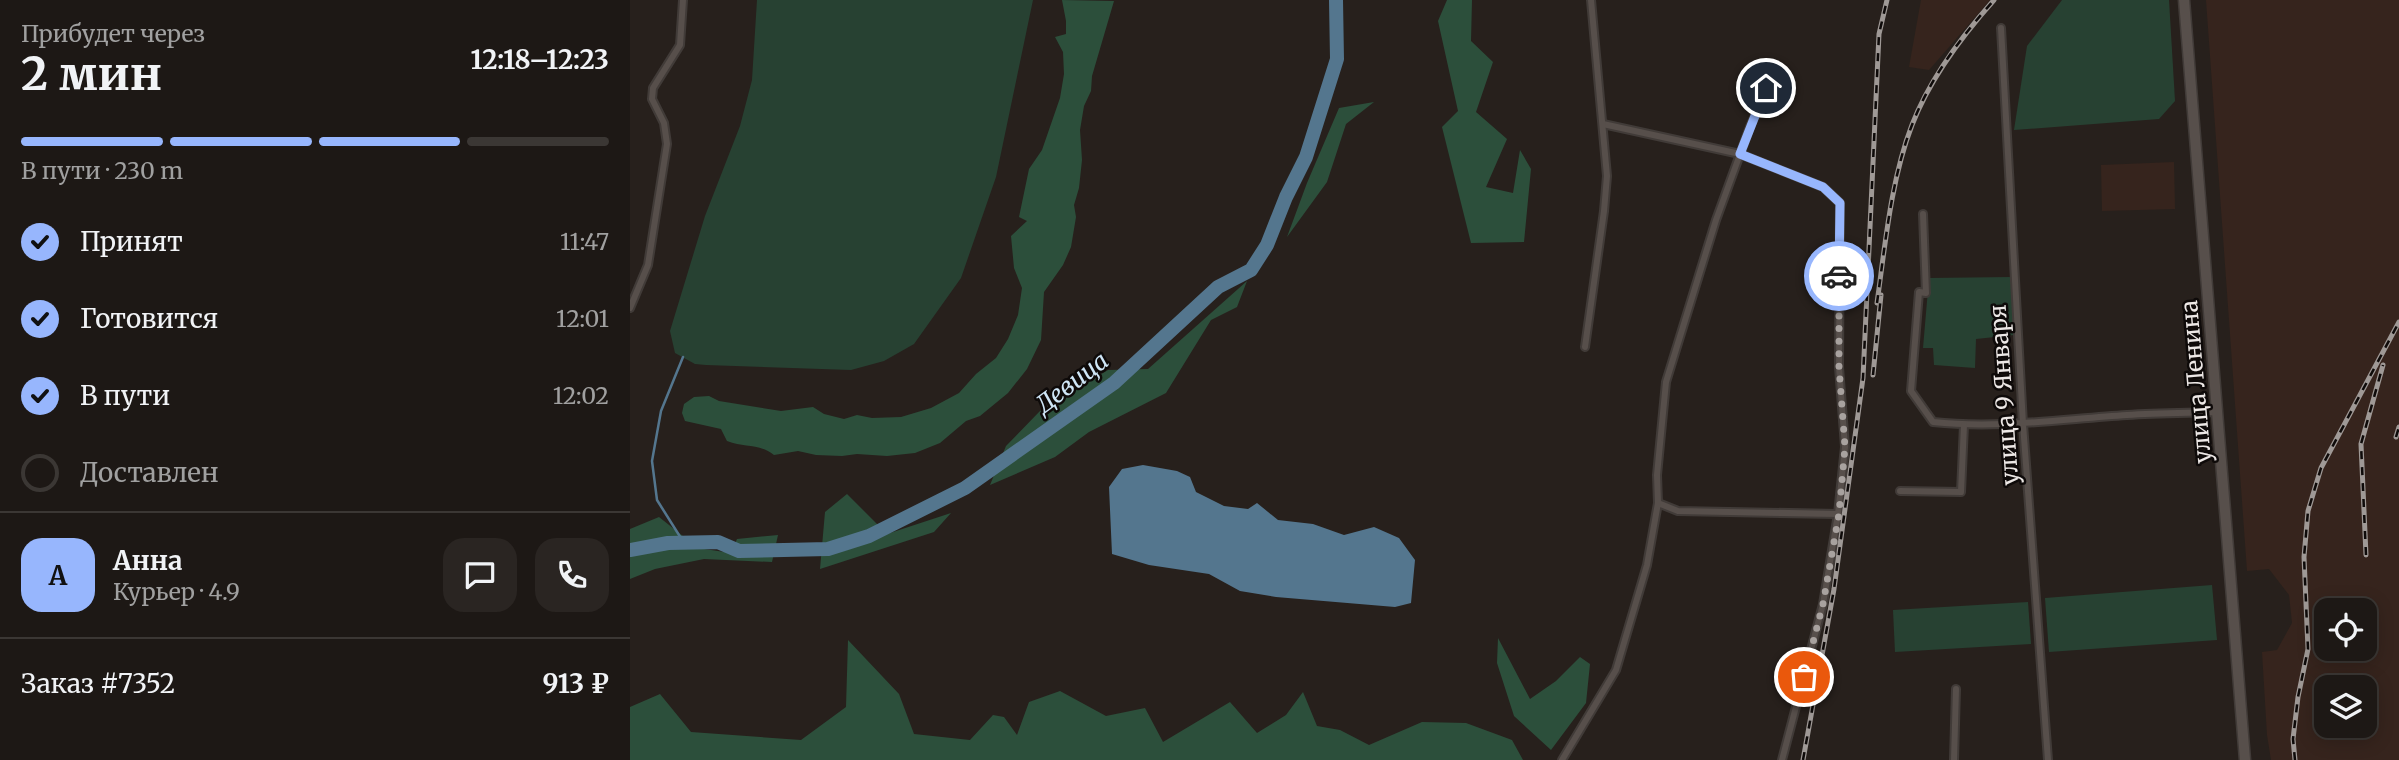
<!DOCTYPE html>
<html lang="ru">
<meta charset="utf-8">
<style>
body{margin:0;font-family:Merriweather,serif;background:#2a2522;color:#f1f3f6;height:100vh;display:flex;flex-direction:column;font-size:26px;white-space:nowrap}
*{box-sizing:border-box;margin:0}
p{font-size:23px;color:#a0a0a0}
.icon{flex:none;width:38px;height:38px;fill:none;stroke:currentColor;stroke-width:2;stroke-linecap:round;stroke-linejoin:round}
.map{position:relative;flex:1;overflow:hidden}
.side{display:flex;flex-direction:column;background:#1d1815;width:630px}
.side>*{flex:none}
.controls{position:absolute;left:1684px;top:598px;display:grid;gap:14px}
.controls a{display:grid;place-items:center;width:63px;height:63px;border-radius:14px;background:#1d1815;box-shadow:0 4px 18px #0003,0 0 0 2px #3b3734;font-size:35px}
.pin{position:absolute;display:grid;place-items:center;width:60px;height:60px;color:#fff;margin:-30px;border:4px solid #fff;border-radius:50%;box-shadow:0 2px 7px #0007}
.courier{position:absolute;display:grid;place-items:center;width:70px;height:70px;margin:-35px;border:5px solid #97b6fd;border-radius:50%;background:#fff;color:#222;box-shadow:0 2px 9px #0007}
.head em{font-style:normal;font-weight:700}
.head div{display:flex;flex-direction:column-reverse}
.head{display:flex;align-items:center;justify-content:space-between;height:119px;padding:0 21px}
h1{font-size:46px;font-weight:700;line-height:52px}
.bar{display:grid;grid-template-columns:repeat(4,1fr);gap:10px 7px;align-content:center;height:84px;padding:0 21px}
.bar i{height:9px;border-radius:5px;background:#3b3734}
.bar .current{background:#97b6fd}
.bar p{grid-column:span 4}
.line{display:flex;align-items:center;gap:18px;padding:0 21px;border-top:2px solid #3b3734}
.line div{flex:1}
.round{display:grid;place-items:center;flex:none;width:74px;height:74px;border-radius:21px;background:#2a2522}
ol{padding:0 21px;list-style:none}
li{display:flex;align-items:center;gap:21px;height:77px}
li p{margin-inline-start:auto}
li .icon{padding:7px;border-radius:50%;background:#97b6fd;color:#111;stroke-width:4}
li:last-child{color:#a0a0a0}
li i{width:38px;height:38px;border:4px solid #3b3734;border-radius:50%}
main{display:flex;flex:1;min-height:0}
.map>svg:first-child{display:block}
.industrial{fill:#36241d;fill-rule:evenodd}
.green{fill:#274132}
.forest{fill:#2c4f3b}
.water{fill:#54768e}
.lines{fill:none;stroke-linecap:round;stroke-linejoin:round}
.stream{stroke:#54768e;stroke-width:2.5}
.river{stroke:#54768e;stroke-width:14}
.street-casing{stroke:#413b38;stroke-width:10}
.secondary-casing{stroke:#413b38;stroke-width:13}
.street{stroke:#574f4b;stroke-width:6}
.secondary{stroke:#574f4b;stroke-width:10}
.rail-casing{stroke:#9f9996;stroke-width:5}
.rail{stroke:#0e0a09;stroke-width:2.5;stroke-dasharray:8;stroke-linecap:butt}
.done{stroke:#a8a29f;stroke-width:7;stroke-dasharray:0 12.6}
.route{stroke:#97b6fd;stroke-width:9}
.labels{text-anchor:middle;stroke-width:5;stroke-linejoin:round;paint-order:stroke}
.street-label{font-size:23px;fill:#ede8e6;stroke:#0e0a09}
.water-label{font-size:24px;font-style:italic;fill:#cfe6f7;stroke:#0e0a09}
</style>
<main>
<section class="side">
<div class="head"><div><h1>2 мин</h1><p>Прибудет через</p></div><em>12:18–12:23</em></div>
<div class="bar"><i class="current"></i><i class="current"></i><i class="current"></i><i></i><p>В пути · 230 m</p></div>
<ol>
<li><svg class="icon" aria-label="check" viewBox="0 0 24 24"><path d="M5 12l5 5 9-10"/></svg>Принят<p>11:47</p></li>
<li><svg class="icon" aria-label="check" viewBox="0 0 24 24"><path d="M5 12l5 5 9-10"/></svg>Готовится<p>12:01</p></li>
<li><svg class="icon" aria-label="check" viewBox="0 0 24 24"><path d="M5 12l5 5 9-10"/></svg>В пути<p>12:02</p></li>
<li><i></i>Доставлен</li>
</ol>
<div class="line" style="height:126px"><b class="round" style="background:#97b6fd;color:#111">А</b><div><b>Анна</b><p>Курьер · 4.9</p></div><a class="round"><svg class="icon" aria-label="chat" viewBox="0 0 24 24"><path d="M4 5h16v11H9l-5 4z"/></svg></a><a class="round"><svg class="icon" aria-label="phone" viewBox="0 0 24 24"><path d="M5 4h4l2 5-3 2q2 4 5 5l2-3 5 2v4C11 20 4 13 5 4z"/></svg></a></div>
<div class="line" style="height:91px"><div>Заказ #7352</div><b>913 ₽</b></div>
</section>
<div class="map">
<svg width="1769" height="760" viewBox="0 0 1769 760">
<rect width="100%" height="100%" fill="#27201c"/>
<g class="industrial">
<path d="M 1291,0 L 1360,0 L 1299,70 L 1279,67 Z"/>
<path d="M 1576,0 L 1769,0 L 1769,760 L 1641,760 L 1637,735 L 1632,652 L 1647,650 L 1662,623 L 1659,595 L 1639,569 L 1617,571 ZM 1696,611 L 1734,611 L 1734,649 L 1696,649 ZM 1696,688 L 1734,688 L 1734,726 L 1696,726 Z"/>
<path d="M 1544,162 L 1545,209 L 1472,211 L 1471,165 Z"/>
</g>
<g class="green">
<path d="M 127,0 L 403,0 L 366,177 L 331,278 L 284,344 L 254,361 L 221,370 L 76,365 L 65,364 L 45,353 L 40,331 L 75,216 L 110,126 L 122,80 Z"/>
<path d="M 1432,0 L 1539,0 L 1545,101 L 1529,119 L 1384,130 L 1397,46 Z"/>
<path d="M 1381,277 L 1384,335 L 1346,339 L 1345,368 L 1304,365 L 1303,348 L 1293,348 L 1299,278 Z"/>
<path d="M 1582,585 L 1587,640 L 1419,652 L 1415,598 Z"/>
<path d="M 1398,602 L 1401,644 L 1265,652 L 1263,610 Z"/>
</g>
<g class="forest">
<path d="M 432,0 L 484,1 L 462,76 L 461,91 L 454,106 L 450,130 L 452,160 L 449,188 L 444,205 L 446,217 L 441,247 L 433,265 L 414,292 L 411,340 L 397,369 L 378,393 L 350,416 L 336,421 L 310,443 L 285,453 L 257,456 L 227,454 L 212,456 L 186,455 L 168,451 L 144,455 C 128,443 115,448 97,441 L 91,429 L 55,421 L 52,413 L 54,404 L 64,397 L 79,396 L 89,401 L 151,411 L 183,407 L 194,414 L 214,419 L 227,415 L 242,418 L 271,417 L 301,408 L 329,393 L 346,374 L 366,358 L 378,339 L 388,315 L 392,288 L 384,268 L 381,236 L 397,221 L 389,217 L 399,169 L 412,150 L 430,98 L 434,74 L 433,52 L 425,37 L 436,34 L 436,21 Z"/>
<path d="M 817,0 L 842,0 L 841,41 L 863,62 L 846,112 L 877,139 L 856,187 L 883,193 L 890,150 L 901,169 L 894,242 L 841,243 L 812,127 L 828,111 L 808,21 Z"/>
<path d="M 744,102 L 716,124 L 697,182 L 657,237 L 677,183 L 709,108 Z"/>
<path d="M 617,281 L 607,307 L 581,320 L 536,393 L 459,432 L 425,457 L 360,485 L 376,446 L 410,411 L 478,370 L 518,369 Z"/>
<path d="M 217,494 L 257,534 L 321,513 L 304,532 L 190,569 L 195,512 Z"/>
<path d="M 29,517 L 68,548 L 101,553 L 107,539 L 148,535 L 142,562 L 74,559 L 25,569 L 0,579 L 0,529 Z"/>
<path d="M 868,638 L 900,699 L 926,681 L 950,657 L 960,664 L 956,703 L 921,750 L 884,716 L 867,663 Z"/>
<path d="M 218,640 L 269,694 L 284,734 L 340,740 L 363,715 L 374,717 L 387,735 L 399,702 L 430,691 L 476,716 L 515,708 L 533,742 L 600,702 L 627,733 L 656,715 L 673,692 L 687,726 L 710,730 L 739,745 L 792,722 L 836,723 L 882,740 L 893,760 L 0,760 L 0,707 L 30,694 L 61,732 L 171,740 L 216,707 Z"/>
</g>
<path class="water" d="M 513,465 L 547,471 L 560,477 L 566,492 L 594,506 L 618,509 L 627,503 L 648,520 L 683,524 L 714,535 L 744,527 L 769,538 L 785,560 L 781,603 L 765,607 L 646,597 L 610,591 L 579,574 L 519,565 L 482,554 L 479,487 L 492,469 Z"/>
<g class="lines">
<path class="stream" d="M 53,357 L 31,411 L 22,461 L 27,500 L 54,543"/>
<path class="river" d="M 0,550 L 38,543 L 88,542 L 109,551 L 198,549 L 239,536 L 335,488 L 484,383 L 588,287 L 621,270 L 637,245 L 656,197 L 676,157 L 707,59 L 706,0"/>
<g class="street-casing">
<g id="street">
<path d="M 1371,28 L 1393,424 L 1418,760"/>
<path d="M 973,124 L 1110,154 L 1193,187 L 1210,203 L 1209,367 L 1215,447 L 1208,514 L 1193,604 L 1152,760"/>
<path d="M 1293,214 L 1296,293 L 1289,292 L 1281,391 L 1303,422 C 1368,429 1432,419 1497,415 C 1527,413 1558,413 1588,412"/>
<path d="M 0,308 L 18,265 L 37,144 L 34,123 L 22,99 L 23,88 L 50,45 L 53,0"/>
<path d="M 955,347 L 974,211 L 977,176 L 961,0"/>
<path d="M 1270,491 L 1331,492 L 1334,425"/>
<path d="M 1028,503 L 1048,511 L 1208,514"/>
<path d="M 932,760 L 986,670 L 1017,565 L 1028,503 L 1027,475 L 1036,382 L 1086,220 L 1120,127 L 1145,69"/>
<path d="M 1324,760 L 1326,689"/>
</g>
</g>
<g class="secondary-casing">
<path id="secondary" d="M 1554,0 L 1615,760"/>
</g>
<use href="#street" class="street"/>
<use href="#secondary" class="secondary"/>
<g class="rail-casing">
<g id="rail">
<path d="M 1247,303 C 1255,246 1261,179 1282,125 C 1300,78 1331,37 1364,0"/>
<path d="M 1243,375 L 1251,295"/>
<path d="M 1766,437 L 1769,427"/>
<path d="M 1736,555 L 1731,444 L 1753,365"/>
<path d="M 1173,760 L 1204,589 L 1233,378 L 1249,34 L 1257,0"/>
<path d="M 1665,760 L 1663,739 L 1668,697 L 1678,649 L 1674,557 L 1678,511 L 1691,468 L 1769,322"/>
</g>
</g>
<use href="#rail" class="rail"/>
</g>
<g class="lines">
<path class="done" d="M 1174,677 L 1193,604 L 1209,514 L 1215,447 L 1209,367 L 1209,276"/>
<path class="route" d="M 1136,88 L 1110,154 L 1193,187 L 1210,203 L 1209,276"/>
</g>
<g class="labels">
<g class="street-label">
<text transform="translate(1566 382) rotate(-95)" y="8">улица Ленина</text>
<text transform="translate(1374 395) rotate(-94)" y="8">улица 9 Января</text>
</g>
<g class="water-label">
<text transform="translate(442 383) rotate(-37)" y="8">Девица</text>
</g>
</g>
</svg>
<div class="controls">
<a><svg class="icon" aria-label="locate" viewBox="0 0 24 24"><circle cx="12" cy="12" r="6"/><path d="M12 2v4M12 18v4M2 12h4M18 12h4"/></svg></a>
<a><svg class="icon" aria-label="layers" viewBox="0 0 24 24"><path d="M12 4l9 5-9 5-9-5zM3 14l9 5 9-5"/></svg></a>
</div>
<div class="pin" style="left:1174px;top:677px;background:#ea580c"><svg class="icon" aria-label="bag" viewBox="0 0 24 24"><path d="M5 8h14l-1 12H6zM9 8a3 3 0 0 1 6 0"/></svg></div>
<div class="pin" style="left:1136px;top:88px;background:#1f2937"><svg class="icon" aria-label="home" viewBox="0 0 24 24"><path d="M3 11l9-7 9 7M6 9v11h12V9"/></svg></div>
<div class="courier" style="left:1209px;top:276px"><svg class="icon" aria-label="car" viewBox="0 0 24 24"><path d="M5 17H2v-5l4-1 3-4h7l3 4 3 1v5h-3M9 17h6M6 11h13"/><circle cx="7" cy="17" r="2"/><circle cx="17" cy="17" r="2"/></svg></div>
</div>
</main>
